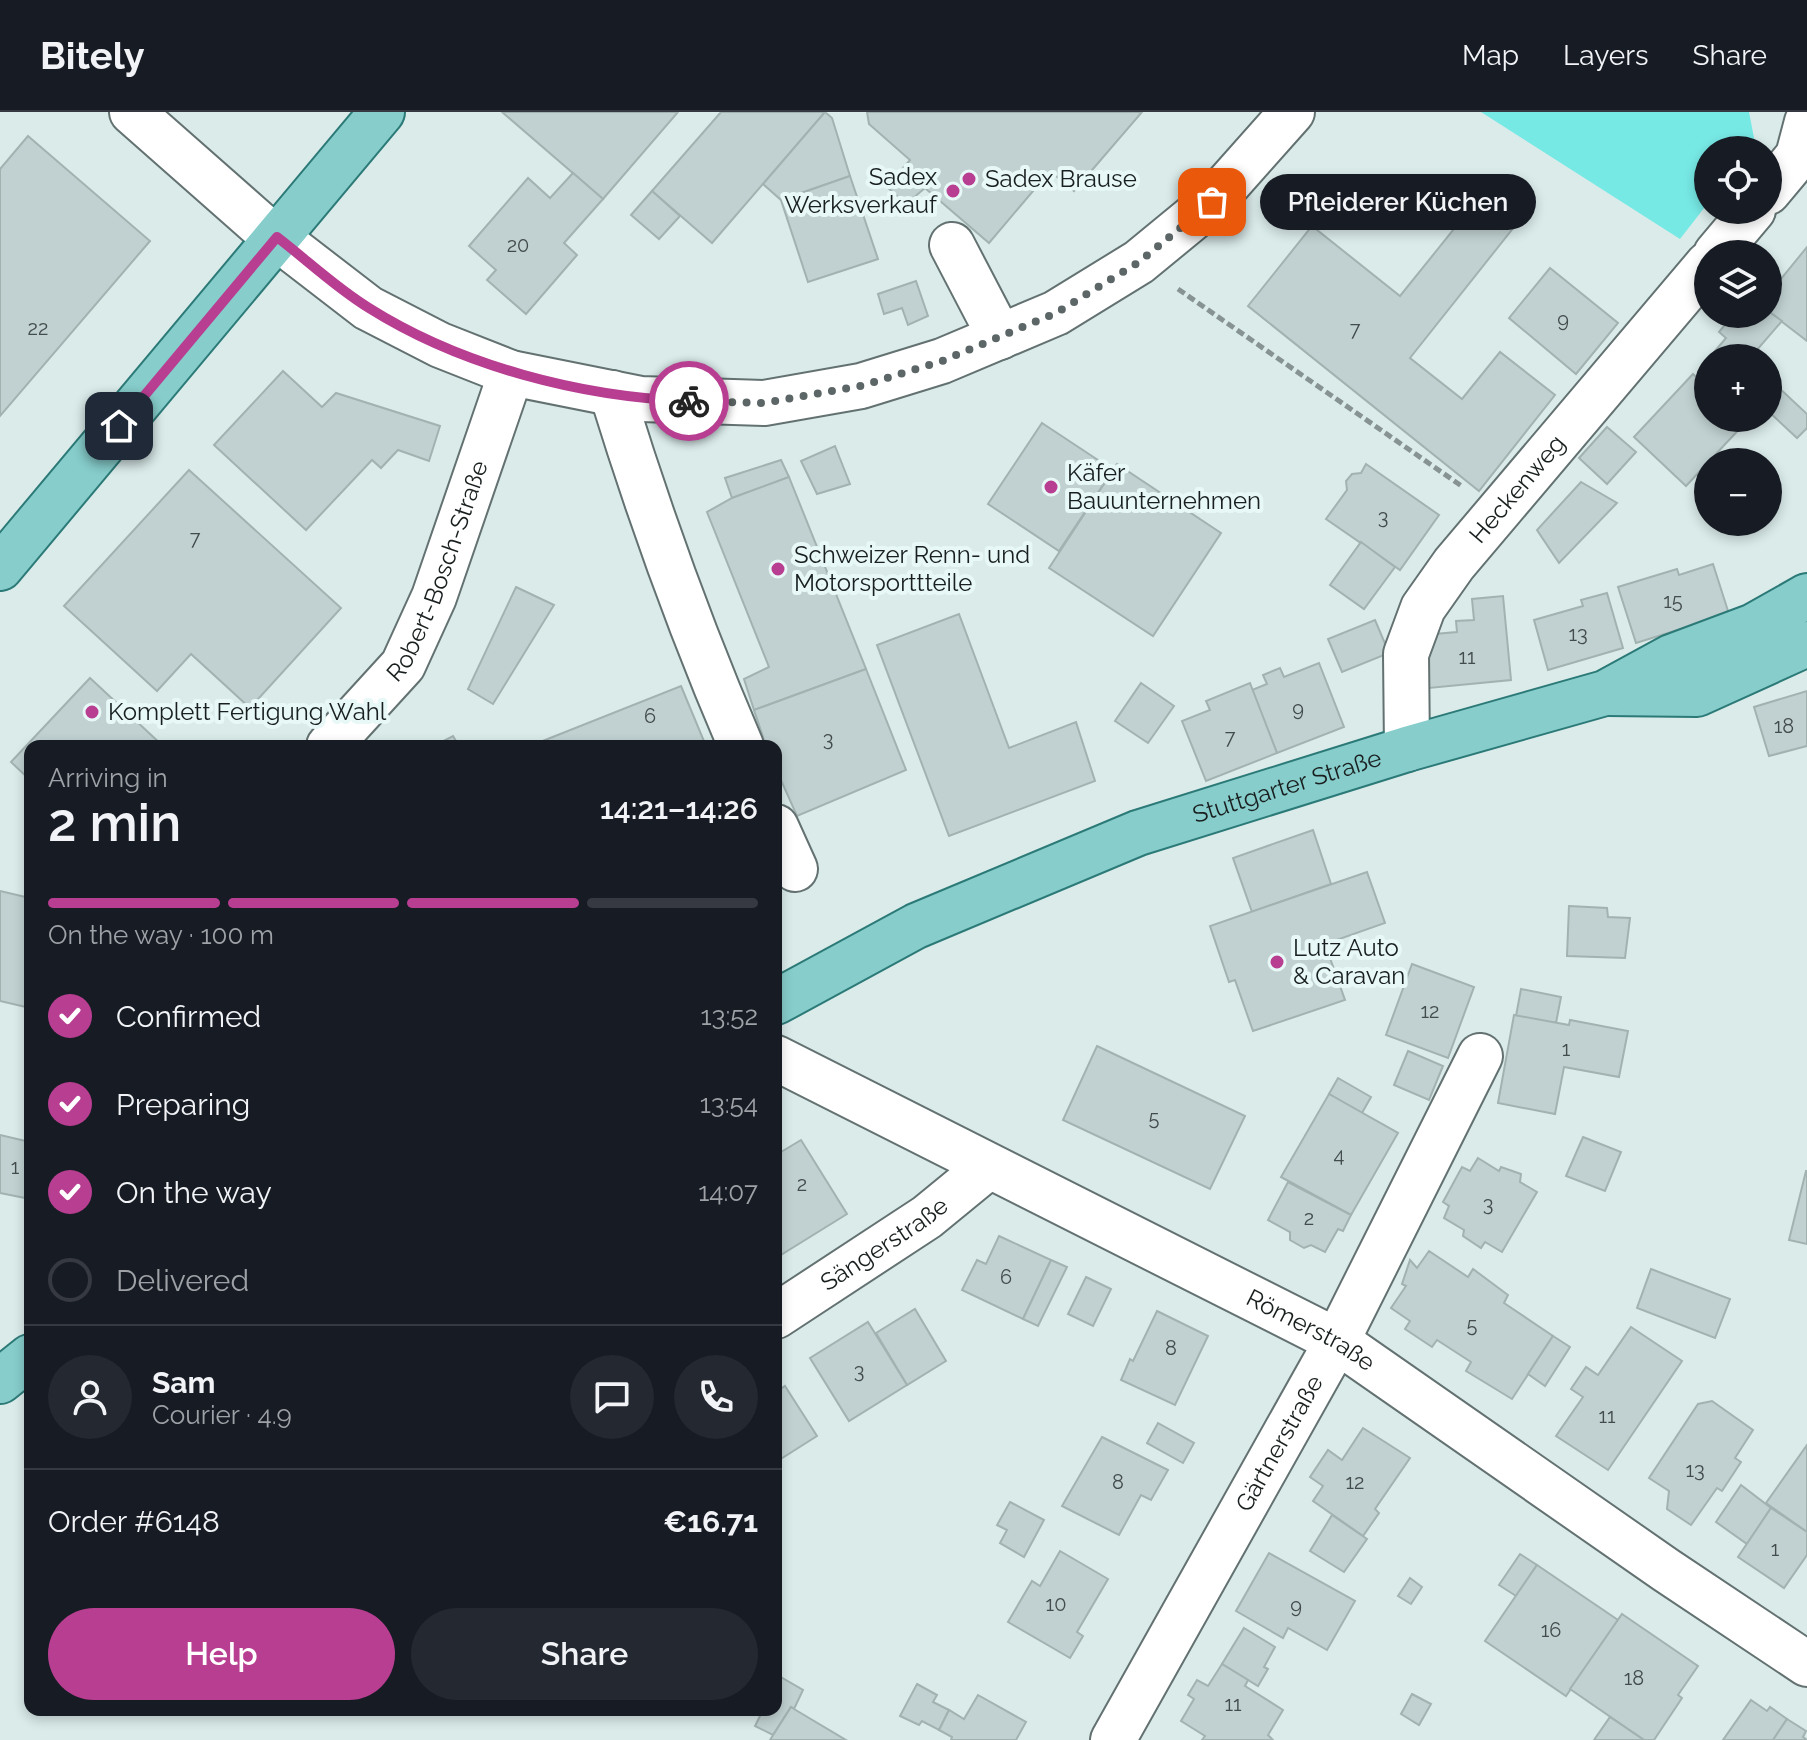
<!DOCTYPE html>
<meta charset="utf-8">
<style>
body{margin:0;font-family:Raleway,sans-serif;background:#242831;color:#f1f3f6;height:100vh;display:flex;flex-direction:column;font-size:30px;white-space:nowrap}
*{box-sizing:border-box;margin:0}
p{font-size:26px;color:#9ea1a6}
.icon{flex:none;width:44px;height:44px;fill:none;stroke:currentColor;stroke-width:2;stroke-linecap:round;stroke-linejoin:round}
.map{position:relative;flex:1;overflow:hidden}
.drawer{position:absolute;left:24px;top:628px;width:758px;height:976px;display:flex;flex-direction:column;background:#171b24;border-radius:16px;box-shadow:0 4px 12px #0003}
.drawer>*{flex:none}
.buttons{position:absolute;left:1694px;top:24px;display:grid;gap:16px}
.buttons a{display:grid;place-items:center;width:88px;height:88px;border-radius:50%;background:#171b24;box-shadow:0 4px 12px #0003;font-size:40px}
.pin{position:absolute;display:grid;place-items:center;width:68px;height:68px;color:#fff;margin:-34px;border-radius:16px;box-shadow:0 4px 12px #0006}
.courier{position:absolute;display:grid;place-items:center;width:80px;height:80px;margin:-40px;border:6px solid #b83e91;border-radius:50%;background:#fff;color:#222;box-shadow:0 2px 10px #0007}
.bubble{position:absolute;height:56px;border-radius:28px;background:#171b24;box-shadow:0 4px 12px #0003;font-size:26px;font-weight:600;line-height:56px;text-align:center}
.headline em{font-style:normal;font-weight:600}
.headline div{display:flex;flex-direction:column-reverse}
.headline{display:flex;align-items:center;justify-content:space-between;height:136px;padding:0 24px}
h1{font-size:52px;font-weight:600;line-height:60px}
.bar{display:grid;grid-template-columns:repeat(4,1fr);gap:12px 8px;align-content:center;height:96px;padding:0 24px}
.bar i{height:10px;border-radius:6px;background:#363941}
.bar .selected{background:#b83e91}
.bar p{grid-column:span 4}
.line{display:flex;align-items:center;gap:20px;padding:0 24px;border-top:2px solid #363941}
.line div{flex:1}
.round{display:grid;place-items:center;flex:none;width:84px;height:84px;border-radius:42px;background:#242831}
ol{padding:0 24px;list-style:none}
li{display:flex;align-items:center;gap:24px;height:88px}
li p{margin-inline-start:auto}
li .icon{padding:8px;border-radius:50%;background:#b83e91;color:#fff;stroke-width:4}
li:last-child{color:#9ea1a6}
li i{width:44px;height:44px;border:4px solid #363941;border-radius:50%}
.button{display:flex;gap:16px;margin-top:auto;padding:16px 24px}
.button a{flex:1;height:92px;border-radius:48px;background:#b83e91;color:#fff;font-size:32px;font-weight:600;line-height:92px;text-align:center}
.button a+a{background:#242831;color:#f1f3f6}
header{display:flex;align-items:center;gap:48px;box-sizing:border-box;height:112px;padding:0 40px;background:#171b24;border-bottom:2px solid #363941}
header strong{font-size:38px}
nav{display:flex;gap:44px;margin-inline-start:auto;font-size:28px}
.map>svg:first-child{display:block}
.green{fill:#77e9e5}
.building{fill:#c1d1d1;stroke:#a2b2b1;stroke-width:2}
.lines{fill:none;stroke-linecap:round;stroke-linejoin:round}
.minor-casing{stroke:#637171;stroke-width:48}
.major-casing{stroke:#2c7a78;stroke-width:48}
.path{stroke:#879393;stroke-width:5;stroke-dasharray:8 4;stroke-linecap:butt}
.minor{stroke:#fff;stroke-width:44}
.major{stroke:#86cdcb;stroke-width:44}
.done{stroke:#5d6666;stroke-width:8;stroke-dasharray:0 14.4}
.route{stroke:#b83e91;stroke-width:10}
.poi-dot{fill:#b83e91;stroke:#e7f8f7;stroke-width:3}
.labels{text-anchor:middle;stroke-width:8;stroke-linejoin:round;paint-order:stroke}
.number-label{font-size:20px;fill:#434c4c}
.poi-label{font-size:24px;fill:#191f1f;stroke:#e7f8f7;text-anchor:start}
.street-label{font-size:24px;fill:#191f1f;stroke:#e7f8f7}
</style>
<header>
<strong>Bitely</strong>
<nav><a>Map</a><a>Layers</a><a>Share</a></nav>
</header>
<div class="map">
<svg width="1807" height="1628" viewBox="0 0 1807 1628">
<rect width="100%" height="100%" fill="#daebea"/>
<path class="green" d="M 1481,0 L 1749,0 L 1755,31 L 1749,38 L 1708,38 L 1708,91 L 1680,127 Z"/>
<g class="building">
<path d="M 502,0 L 678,0 L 603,87 Z"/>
<path d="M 721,0 L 825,0 L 712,131 L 652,79 Z"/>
<path d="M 825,0 L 832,6 L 850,64 L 781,88 L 763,72 Z"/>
<path d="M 867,0 L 1142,0 L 1074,79 L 1050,59 L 989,131 L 925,76 L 906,92 L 887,75 L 910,48 L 869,12 Z"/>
<path d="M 28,24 L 150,129 L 0,304 L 0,57 Z"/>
<path d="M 573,61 L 603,87 L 564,131 L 577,143 L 526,202 L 487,168 L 496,158 L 469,134 L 528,66 L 550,86 Z"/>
<path d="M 850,64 L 878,147 L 808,170 L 781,88 Z"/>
<path d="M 1481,72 L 1522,105 L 1410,246 L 1462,287 L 1500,240 L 1555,283 L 1479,379 L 1248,194 L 1312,114 L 1400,184 L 1462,107 L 1457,103 Z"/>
<path d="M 652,79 L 680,104 L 659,127 L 631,103 Z"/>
<path d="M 1807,135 L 1807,229 L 1768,199 L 1768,183 Z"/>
<path d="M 1550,156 L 1618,211 L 1576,262 L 1509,206 Z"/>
<path d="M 916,169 L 928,204 L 908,213 L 902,196 L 884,202 L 878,182 Z"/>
<path d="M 1768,199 L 1782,209 L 1750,246 L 1709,246 L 1726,226 L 1719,220 L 1734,202 L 1768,202 Z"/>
<path d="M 1708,247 L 1708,264 L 1700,257 Z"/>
<path d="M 283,259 L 322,295 L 336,281 L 440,314 L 429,349 L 398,338 L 381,356 L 372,348 L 306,418 L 214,333 Z"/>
<path d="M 1693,262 L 1708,276 L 1708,306 L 1740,306 L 1745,311 L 1686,374 L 1634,325 Z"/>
<path d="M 1776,273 L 1807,302 L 1807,316 L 1797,326 L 1768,299 L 1768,281 Z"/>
<path d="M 1042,311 L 1113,358 L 1059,439 L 988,392 Z"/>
<path d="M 1607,315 L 1636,340 L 1607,372 L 1579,346 Z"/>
<path d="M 835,334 L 850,372 L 817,382 L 801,349 Z"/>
<path d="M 781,348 L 789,365 L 732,386 L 725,366 Z"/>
<path d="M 1117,352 L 1221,421 L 1153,524 L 1049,456 Z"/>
<path d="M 1366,352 L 1439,403 L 1400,458 L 1326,407 L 1347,378 L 1346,369 L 1352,362 L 1361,361 Z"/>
<path d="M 189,358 L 341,496 L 250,596 L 191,542 L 157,579 L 64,494 Z"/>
<path d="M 789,365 L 866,557 L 754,598 L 744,567 L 769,555 L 707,400 L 732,386 Z"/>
<path d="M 1581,370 L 1617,391 L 1559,451 L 1537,418 Z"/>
<path d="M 1361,430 L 1395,455 L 1364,497 L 1330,473 Z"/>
<path d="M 1713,452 L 1729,502 L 1636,531 L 1618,475 L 1677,457 L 1679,463 Z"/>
<path d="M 516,475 L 554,493 L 493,592 L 468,577 Z"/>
<path d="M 1607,481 L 1623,536 L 1548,558 L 1534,508 L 1583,494 L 1581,488 Z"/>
<path d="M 1503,484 L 1511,568 L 1429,576 L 1423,523 L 1457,520 L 1456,509 L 1474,508 L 1472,487 Z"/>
<path d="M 959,502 L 1009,636 L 1076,610 L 1095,669 L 949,724 L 877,533 Z"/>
<path d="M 1375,508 L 1389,541 L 1342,560 L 1328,527 Z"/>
<path d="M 1319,551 L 1344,615 L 1277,641 L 1252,578 L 1267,572 L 1263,563 L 1280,556 L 1284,565 Z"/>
<path d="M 866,557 L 906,658 L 797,704 L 776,657 L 776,634 L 766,634 L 754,598 Z"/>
<path d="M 90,566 L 163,634 L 30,634 L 30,668 L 11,650 Z"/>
<path d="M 1141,571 L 1174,594 L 1148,631 L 1115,609 Z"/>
<path d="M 1250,571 L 1277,641 L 1206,669 L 1182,609 L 1210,598 L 1206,589 Z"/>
<path d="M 681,574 L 706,634 L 530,634 Z"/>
<path d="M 1807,579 L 1807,634 L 1769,644 L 1754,595 Z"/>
<path d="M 453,624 L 459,634 L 434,634 Z"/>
<path d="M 1313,718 L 1331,772 L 1252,800 L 1233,746 Z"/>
<path d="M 1367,760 L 1385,811 L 1325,832 L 1345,888 L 1253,919 L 1235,868 L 1229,870 L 1210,814 Z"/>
<path d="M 0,779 L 30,786 L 30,896 L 0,889 Z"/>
<path d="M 1569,794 L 1607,796 L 1608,805 L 1630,806 L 1625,846 L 1567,844 Z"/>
<path d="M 1412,852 L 1474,875 L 1448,946 L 1386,923 Z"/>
<path d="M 1521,877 L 1561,885 L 1556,911 L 1516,904 Z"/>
<path d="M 1514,903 L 1569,913 L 1570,908 L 1628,919 L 1619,965 L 1564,955 L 1555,1002 L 1498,991 Z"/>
<path d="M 1097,934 L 1245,1004 L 1210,1077 L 1063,1008 Z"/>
<path d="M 1408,939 L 1443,954 L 1429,988 L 1394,973 Z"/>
<path d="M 1338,966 L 1371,985 L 1362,1001 L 1329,982 Z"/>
<path d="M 1329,982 L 1398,1021 L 1351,1103 L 1281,1065 Z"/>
<path d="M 0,1023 L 30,1030 L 30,1087 L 0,1081 Z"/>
<path d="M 1583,1025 L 1621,1040 L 1605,1079 L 1566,1064 Z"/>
<path d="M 801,1028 L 847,1102 L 776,1146 L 776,1043 Z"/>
<path d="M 1478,1046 L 1499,1059 L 1501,1055 L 1521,1062 L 1520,1070 L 1537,1080 L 1502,1140 L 1485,1130 L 1481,1136 L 1463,1124 L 1464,1118 L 1444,1106 L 1449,1094 L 1443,1090 L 1462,1055 L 1470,1059 Z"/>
<path d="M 1806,1059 L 1807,1059 L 1807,1132 L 1789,1128 Z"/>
<path d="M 1288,1070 L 1351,1103 L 1343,1119 L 1338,1117 L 1325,1140 L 1311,1133 L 1304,1136 L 1290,1128 L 1290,1120 L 1268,1108 Z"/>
<path d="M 999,1124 L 1051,1148 L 1023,1207 L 962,1178 L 977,1148 L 986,1152 Z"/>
<path d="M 1429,1139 L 1468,1165 L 1473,1157 L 1508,1183 L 1504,1191 L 1553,1224 L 1512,1287 L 1466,1259 L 1471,1250 L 1437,1228 L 1432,1235 L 1405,1217 L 1410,1209 L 1391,1196 L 1406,1174 L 1402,1172 L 1410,1148 L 1417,1156 Z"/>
<path d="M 1051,1148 L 1067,1155 L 1038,1214 L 1023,1207 Z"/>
<path d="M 1651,1157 L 1730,1187 L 1715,1226 L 1637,1196 Z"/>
<path d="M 1086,1165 L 1111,1177 L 1093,1214 L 1068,1202 Z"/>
<path d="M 915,1197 L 946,1249 L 907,1273 L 876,1221 Z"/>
<path d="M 1157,1199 L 1208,1224 L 1175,1293 L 1121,1268 L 1130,1247 L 1133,1249 Z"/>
<path d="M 868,1210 L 907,1273 L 849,1309 L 810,1246 Z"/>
<path d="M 1631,1215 L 1682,1249 L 1608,1358 L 1556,1324 L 1583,1285 L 1571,1277 L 1586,1255 L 1598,1263 Z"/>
<path d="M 1553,1224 L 1570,1235 L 1545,1274 L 1528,1262 Z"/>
<path d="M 785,1274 L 817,1324 L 776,1350 L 776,1280 Z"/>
<path d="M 1712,1289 L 1753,1318 L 1735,1346 L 1741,1350 L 1722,1379 L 1717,1376 L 1691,1413 L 1667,1397 L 1669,1379 L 1649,1366 L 1698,1292 Z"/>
<path d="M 1158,1311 L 1194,1331 L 1183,1351 L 1147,1331 Z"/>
<path d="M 1363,1316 L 1410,1346 L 1375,1397 L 1379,1401 L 1363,1424 L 1313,1389 L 1323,1374 L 1310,1365 L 1328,1338 L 1342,1348 Z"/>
<path d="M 1102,1325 L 1168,1358 L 1151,1388 L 1141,1383 L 1119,1423 L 1062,1394 Z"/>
<path d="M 1807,1333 L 1807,1420 L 1766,1391 Z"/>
<path d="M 1741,1373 L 1771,1396 L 1747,1432 L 1716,1410 Z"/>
<path d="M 1010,1390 L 1044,1408 L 1024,1445 L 1000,1431 L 1007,1418 L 997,1413 Z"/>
<path d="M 1771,1396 L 1807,1420 L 1807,1443 L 1784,1476 L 1738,1445 Z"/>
<path d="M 1332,1403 L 1367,1427 L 1344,1460 L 1310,1439 Z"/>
<path d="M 1060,1439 L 1108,1467 L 1077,1520 L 1083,1524 L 1070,1546 L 1008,1510 L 1032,1469 L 1040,1474 Z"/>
<path d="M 1269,1441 L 1355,1489 L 1327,1538 L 1288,1516 L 1283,1526 L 1236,1499 Z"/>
<path d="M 1520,1442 L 1537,1453 L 1516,1484 L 1499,1473 Z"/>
<path d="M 1537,1453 L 1618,1508 L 1566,1584 L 1485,1529 Z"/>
<path d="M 1410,1466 L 1422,1475 L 1411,1492 L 1398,1484 Z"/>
<path d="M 1622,1502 L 1698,1554 L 1678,1583 L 1682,1586 L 1654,1628 L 1644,1628 L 1570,1577 Z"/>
<path d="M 1244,1516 L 1275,1535 L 1264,1555 L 1268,1557 L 1258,1574 L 1222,1552 Z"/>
<path d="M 1222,1552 L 1248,1568 L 1245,1574 L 1283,1598 L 1268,1623 L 1273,1628 L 1202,1628 L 1205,1624 L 1181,1609 L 1194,1587 L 1188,1583 L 1197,1568 L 1208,1574 Z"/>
<path d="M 779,1564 L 803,1578 L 794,1597 L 791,1595 L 773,1623 L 755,1614 L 763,1598 L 776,1598 L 776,1570 Z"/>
<path d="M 917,1572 L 937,1583 L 933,1590 L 949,1598 L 939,1618 L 922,1609 L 919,1613 L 900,1604 Z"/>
<path d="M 1412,1582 L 1431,1592 L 1419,1613 L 1401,1602 Z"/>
<path d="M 978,1583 L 1026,1610 L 1016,1628 L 951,1628 L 952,1625 L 939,1618 L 949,1598 L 964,1607 Z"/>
<path d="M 1751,1588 L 1767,1599 L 1770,1595 L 1787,1607 L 1773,1628 L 1723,1628 Z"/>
<path d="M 791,1595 L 794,1597 L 846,1628 L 770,1628 Z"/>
<path d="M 1610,1605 L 1644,1628 L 1594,1628 Z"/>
<path d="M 1787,1607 L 1806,1619 L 1803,1625 L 1807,1628 L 1773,1628 Z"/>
</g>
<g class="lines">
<g class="minor-casing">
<g id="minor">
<path d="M 132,0 L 259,112 L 368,196 L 440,233 L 511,261 L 641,287 L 764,291 L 861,274 L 942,249 L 1056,201 L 1139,150 L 1212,90 L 1292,0"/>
<path d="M 1768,80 L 1798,44 L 1807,10"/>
<path d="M 952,133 L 1000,225"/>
<path d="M 1716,142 L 1753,98"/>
<path d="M 612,281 C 649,401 691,518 741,634"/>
<path id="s1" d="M 329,634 L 403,553 L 434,485 L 511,261"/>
<path id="s2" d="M 1407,637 L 1406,542 L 1423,496 L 1454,452 L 1708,152"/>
<path d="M 776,715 L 795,757"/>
<path id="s3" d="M 776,946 L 1337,1229 L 1666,1458 L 1807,1552"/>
<path id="s4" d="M 776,1204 L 927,1105 L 988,1055"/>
<path id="s5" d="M 1113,1628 L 1337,1229 L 1480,944"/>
</g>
</g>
<g class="major-casing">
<g id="major">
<path d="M 0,456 L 382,0"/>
<path d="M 1607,581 L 1697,582 L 1807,532"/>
<path id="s6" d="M 776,890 L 916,814 L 1138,721 L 1407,637 L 1605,581 L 1671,545 L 1754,514 L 1807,484"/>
<path d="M 0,1269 L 30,1245"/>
</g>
</g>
<path class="path" d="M 1178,177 L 1463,375"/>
<use href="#minor" class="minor"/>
<use href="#major" class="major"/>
</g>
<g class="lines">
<path class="done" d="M 689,289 L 764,291 L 861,274 L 942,249 L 1056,201 L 1139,150 L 1212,90"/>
<path class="route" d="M 119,314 L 277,125 C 307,148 336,176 369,196 C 461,254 581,285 689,289"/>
</g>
<g class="poi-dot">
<circle cx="969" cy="67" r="8"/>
<circle cx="953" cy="79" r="8"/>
<circle cx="1051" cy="375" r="8"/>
<circle cx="778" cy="457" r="8"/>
<circle cx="92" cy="600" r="8"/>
<circle cx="1277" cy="850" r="8"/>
</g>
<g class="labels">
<g class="number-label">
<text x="518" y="140">20</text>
<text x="1563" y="215">9</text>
<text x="38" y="223">22</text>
<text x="1355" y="224">7</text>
<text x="1383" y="412">3</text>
<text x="195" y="433">7</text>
<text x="1673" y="496">15</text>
<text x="1578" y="529">13</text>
<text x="1467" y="552">11</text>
<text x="1298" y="604">9</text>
<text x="650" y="611">6</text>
<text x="1784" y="621">18</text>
<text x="1230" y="632">7</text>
<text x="828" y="634">3</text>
<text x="1430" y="906">12</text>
<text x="1566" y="944">1</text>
<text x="1154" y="1013">5</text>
<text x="1339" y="1050">4</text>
<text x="15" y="1062">1</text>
<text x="802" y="1079">2</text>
<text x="1488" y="1099">3</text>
<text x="1309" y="1113">2</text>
<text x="1006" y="1172">6</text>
<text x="1472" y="1220">5</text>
<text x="1171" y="1243">8</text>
<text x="859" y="1266">3</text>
<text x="1607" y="1311">11</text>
<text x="1695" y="1365">13</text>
<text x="1118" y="1377">8</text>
<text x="1355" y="1377">12</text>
<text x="1775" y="1444">1</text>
<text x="1056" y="1499">10</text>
<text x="1296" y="1501">9</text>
<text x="1551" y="1525">16</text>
<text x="1634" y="1573">18</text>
<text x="1233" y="1599">11</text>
</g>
<g class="poi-label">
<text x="937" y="73" text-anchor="end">Sadex<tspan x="937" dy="28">Werksverkauf</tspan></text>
<text x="985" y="75">Sadex Brause</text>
<text x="1067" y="369">Käfer<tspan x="1067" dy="28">Bauunternehmen</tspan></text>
<text x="794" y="451">Schweizer Renn- und<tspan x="794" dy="28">Motorsporttteile</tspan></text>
<text x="108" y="608">Komplett Fertigung Wahl</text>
<text x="1293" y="844">Lutz Auto<tspan x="1293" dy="28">&amp; Caravan</tspan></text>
</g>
<g class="street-label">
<text dy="8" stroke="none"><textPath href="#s2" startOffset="296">Heckenweg</textPath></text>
<text dy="8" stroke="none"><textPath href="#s1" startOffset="210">Robert-Bosch-Straße</textPath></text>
<text dy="8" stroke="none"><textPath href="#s6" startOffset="556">Stuttgarter Straße</textPath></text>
<text dy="8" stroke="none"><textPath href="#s4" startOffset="130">Sängerstraße</textPath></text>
<text dy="8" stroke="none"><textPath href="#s3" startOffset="600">Römerstraße</textPath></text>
<text dy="8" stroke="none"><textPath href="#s5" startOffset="340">Gärtnerstraße</textPath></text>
</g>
</g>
</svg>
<div class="buttons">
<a><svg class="icon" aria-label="locate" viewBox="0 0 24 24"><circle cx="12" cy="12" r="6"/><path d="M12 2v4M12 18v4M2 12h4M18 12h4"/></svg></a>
<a><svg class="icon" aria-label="layers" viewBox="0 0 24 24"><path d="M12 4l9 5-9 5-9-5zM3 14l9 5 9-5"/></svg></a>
<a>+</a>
<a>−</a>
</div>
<div class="pin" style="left:1212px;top:90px;background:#ea580c"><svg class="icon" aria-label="bag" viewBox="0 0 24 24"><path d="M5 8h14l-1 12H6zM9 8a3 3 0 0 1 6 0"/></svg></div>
<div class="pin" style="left:119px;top:314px;background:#1f2937"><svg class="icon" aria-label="home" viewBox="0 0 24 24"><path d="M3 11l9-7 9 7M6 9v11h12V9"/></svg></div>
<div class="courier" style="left:689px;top:289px"><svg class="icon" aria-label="bike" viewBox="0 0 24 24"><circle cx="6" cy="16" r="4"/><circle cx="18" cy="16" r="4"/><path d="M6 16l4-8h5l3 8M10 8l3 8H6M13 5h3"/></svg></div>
<div class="bubble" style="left:1260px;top:62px;width:276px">Pfleiderer Küchen</div>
<section class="drawer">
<div class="headline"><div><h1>2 min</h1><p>Arriving in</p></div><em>14:21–14:26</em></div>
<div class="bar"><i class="selected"></i><i class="selected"></i><i class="selected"></i><i></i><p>On the way · 100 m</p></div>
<ol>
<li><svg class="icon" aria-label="check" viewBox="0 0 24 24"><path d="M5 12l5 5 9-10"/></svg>Confirmed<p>13:52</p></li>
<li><svg class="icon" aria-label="check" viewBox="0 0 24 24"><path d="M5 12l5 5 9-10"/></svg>Preparing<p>13:54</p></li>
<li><svg class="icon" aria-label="check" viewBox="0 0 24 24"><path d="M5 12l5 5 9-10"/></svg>On the way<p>14:07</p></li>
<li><i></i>Delivered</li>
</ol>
<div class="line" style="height:144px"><a class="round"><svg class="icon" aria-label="person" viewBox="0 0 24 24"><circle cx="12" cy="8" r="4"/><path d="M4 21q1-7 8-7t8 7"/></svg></a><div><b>Sam</b><p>Courier · 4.9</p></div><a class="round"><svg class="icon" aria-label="chat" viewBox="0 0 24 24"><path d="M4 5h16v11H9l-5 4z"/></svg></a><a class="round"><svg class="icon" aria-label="phone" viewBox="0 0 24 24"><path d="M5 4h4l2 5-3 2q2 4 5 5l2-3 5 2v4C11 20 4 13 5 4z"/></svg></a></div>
<div class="line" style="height:104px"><div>Order #6148</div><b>€16.71</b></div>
<div class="button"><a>Help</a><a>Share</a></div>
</section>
</div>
